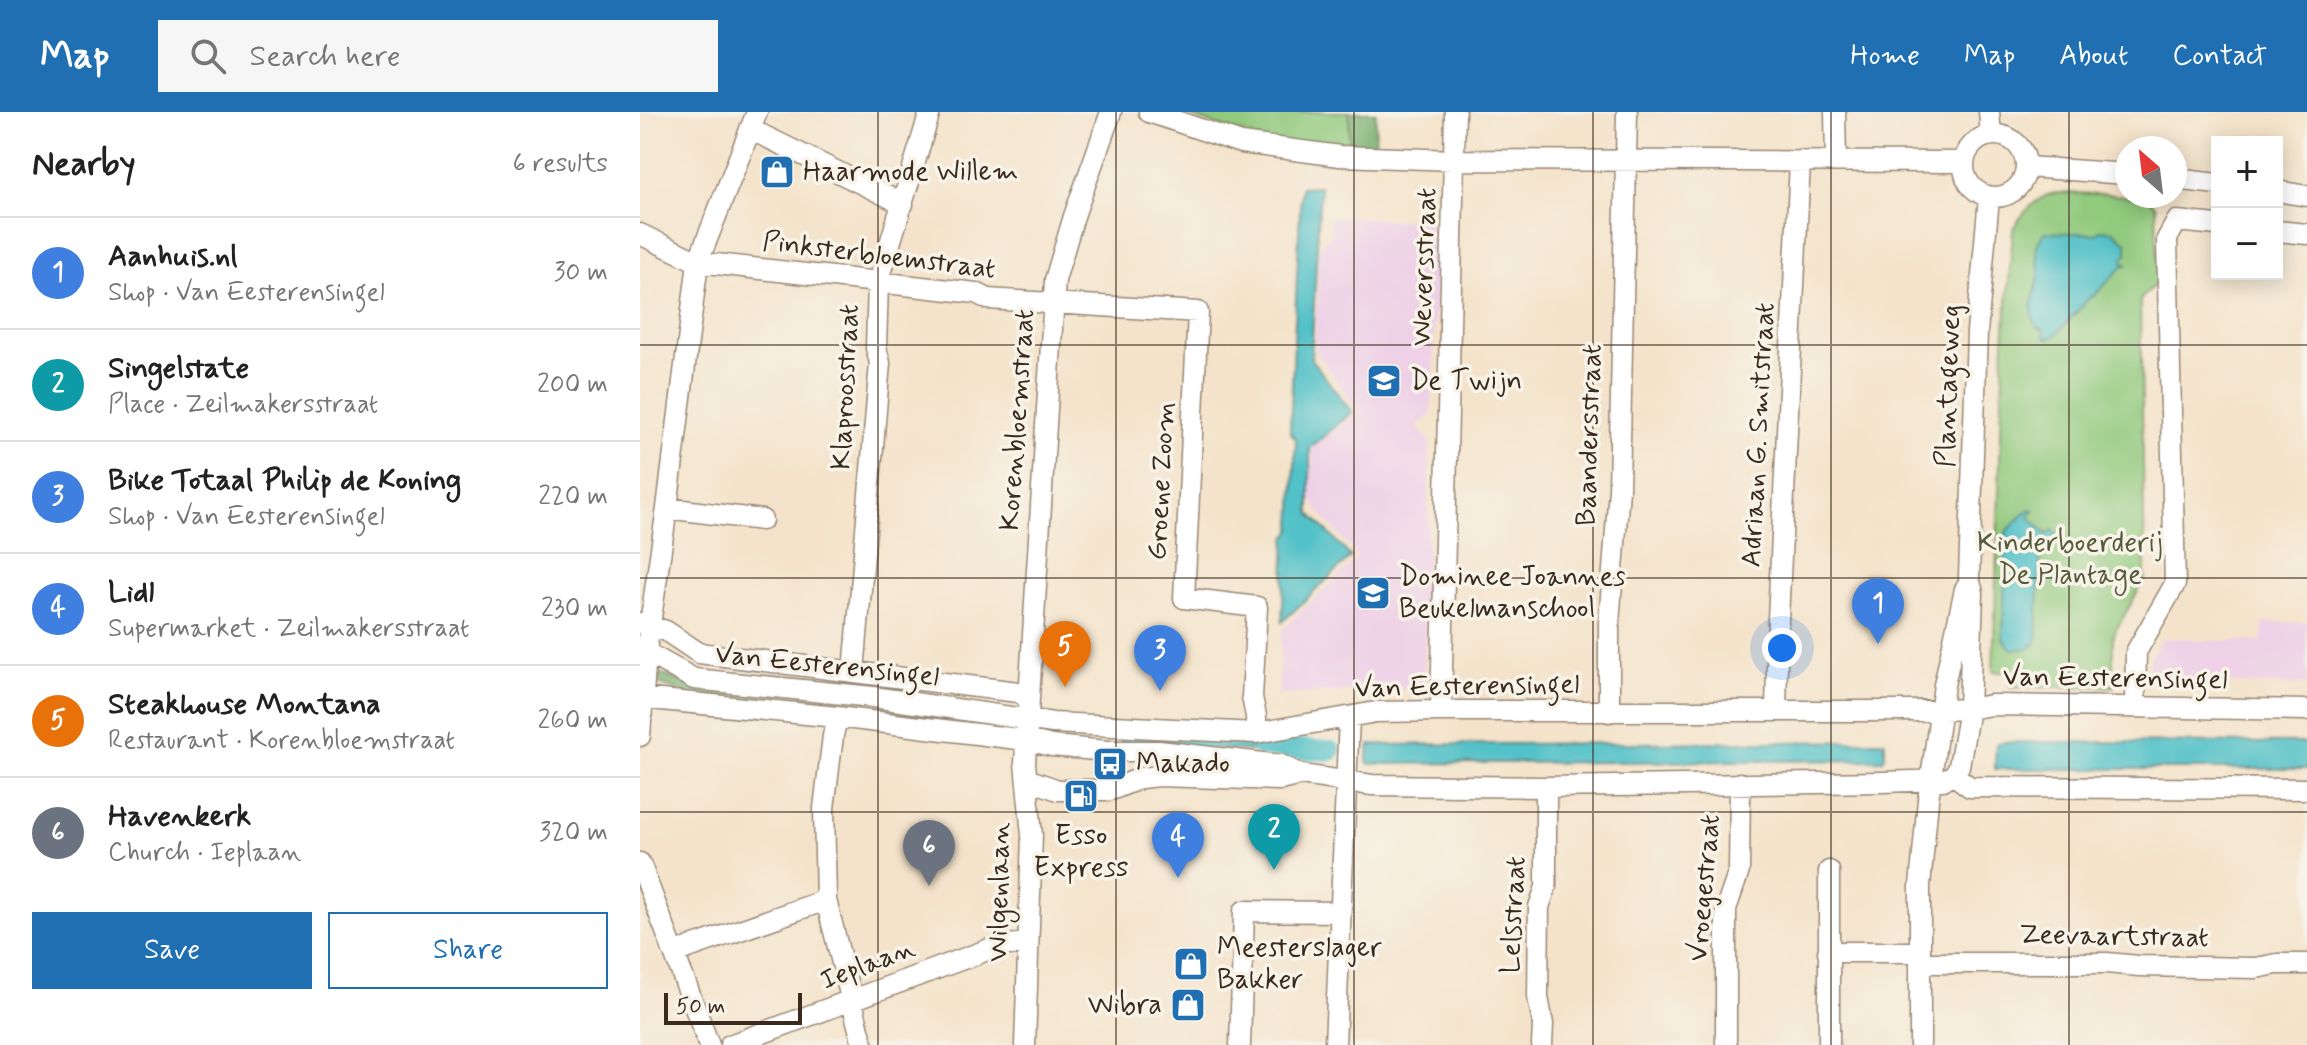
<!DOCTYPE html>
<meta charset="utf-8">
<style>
:root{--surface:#fff;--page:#f6f6f6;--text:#222;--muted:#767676;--line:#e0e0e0;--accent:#1f6fb2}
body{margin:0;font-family:Mynerve,sans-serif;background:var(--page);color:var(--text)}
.controls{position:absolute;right:24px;top:24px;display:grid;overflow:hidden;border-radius:0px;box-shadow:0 4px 20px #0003}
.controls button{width:72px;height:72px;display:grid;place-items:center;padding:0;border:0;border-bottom:2px solid var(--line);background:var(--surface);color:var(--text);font:40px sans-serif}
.compass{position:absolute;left:1475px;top:24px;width:72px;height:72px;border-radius:50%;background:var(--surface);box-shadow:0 4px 20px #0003;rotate:332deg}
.scale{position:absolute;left:24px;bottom:20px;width:138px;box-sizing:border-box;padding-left:8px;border:4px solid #3b2a1e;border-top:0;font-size:22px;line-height:28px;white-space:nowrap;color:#3b2a1e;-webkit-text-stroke:6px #f7f3e8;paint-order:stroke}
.you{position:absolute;left:1142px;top:536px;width:28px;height:28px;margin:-20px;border:6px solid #fff;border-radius:50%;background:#1a73e8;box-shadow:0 0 0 12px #1a73e833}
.badge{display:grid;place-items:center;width:52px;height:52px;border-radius:50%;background:var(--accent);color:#fff;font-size:26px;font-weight:700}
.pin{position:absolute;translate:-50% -66px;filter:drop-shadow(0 2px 4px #0008)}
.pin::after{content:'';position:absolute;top:42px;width:28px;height:24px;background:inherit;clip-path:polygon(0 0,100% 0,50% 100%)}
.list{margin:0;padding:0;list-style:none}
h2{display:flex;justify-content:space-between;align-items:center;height:104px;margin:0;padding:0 32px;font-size:34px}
h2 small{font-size:26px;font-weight:400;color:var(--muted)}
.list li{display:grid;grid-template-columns:52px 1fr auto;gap:24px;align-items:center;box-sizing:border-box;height:112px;padding:0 32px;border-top:2px solid var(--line)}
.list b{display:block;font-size:30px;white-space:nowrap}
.list p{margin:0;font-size:26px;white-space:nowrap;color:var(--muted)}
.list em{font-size:26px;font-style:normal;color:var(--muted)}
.actions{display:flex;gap:16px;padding:24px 32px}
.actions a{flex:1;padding:18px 0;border:2px solid var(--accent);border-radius:0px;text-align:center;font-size:28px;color:var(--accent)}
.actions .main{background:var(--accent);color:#fff}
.icon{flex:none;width:44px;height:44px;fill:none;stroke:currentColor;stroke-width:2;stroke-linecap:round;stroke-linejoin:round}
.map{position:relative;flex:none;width:1667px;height:933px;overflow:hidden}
header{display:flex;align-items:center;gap:48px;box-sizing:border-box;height:112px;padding:0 40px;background:var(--accent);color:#fff}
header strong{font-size:38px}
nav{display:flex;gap:44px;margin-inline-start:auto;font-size:28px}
.search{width:560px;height:72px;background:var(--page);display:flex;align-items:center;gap:20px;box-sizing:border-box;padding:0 28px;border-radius:0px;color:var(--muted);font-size:30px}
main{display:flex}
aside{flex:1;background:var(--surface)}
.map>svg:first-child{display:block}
.built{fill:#eed0e7}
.green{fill:#91c97d;stroke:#667a4e;stroke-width:2}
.forest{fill:#74ad6c;stroke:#586c45;stroke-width:2}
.water{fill:#53c1c8;stroke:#477673;stroke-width:2}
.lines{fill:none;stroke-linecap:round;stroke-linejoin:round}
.canal{stroke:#53c1c8;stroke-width:20}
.minor-casing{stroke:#988674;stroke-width:23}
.minor{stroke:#fff;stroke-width:20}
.grid{fill:none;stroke:#3b2a1e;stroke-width:2;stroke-opacity:0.55}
.labels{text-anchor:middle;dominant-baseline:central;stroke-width:7;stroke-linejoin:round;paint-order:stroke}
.poi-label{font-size:28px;fill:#3b2a1e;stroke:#f7f3e8;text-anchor:start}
.street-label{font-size:28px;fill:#3b2a1e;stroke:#f7f3e8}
.park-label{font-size:28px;fill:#555a3a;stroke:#f7f3e8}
</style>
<header>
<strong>Map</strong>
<div class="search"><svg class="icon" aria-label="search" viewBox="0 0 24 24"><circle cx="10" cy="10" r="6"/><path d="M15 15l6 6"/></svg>Search here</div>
<nav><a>Home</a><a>Map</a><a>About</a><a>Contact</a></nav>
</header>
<main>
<aside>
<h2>Nearby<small>6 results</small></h2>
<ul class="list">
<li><span class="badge" style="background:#3f7fe0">1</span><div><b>Aanhuis.nl</b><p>Shop · Van Eesterensingel</p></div><em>30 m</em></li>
<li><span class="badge" style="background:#0f9aa8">2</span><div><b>Singelstate</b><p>Place · Zeilmakersstraat</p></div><em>200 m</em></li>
<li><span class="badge" style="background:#3f7fe0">3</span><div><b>Bike Totaal Philip de Koning</b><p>Shop · Van Eesterensingel</p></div><em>220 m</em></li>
<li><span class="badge" style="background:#3f7fe0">4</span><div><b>Lidl</b><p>Supermarket · Zeilmakersstraat</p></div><em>230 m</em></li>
<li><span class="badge" style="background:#e8710a">5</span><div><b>Steakhouse Montana</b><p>Restaurant · Korenbloemstraat</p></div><em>260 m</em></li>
<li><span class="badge" style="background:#6b7280">6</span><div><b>Havenkerk</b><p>Church · Ieplaan</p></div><em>320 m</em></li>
</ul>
<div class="actions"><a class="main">Save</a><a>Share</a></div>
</aside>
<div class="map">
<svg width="1667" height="933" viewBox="0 0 1667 933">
<rect width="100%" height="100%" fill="#f7f3e8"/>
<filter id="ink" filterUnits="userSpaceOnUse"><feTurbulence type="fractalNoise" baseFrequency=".0125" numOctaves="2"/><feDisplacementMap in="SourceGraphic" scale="16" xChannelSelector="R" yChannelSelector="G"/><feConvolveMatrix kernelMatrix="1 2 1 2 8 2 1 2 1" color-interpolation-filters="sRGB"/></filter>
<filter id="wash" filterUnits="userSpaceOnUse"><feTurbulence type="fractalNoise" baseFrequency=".006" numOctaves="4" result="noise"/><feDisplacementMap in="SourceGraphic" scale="32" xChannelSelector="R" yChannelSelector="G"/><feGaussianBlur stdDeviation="1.8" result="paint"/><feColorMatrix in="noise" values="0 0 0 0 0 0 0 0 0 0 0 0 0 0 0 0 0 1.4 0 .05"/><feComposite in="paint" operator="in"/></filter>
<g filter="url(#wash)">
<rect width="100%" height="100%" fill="#f4e3ca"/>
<path class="built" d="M 690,104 L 789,110 L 798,121 L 791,302 L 777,315 L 790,329 L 784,576 L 638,583 L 642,518 L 718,445 L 680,401 L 670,386 L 673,336 L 718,299 L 675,238 L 680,132 L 691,125 Z
M 1667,510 L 1667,573 L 1512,571 L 1509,568 L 1509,549 L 1521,527 L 1553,526 L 1554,529 L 1622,529 L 1623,511 Z"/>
<path class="green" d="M 537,0 L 709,0 L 709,37 L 634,32 Z
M 1415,81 L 1467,82 L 1509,87 L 1516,95 L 1518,169 L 1500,188 L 1505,461 L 1505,467 L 1473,523 L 1473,575 L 1370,575 L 1369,561 L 1353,559 L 1364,229 L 1373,119 C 1379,103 1398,84 1415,81 Z"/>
<path class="forest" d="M 709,0 L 736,0 L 735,37 L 709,37 Z
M 19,561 L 52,573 L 351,605 L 349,615 L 50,583 L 18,572 Z"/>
<path class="water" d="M 680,74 L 671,247 L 712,300 L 670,336 L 670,401 L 711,445 L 642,510 L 646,426 L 652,418 L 656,327 L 650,320 L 661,75 Z
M 1459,118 L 1473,119 L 1487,131 L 1487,143 L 1483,145 L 1483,148 L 1487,153 L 1484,153 L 1453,185 L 1451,184 L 1416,223 L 1408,227 L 1404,225 L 1404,218 L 1397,215 C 1384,193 1401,176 1399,157 C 1398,139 1391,139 1405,120 L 1457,122 Z
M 1389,397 L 1394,398 L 1389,404 L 1407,423 L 1413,418 L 1417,423 L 1400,448 L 1397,530 L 1387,537 L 1372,537 L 1363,527 L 1366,420 Z
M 538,626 L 647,632 L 646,641 L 537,634 Z
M 1245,629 L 1245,644 L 1242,648 L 729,652 L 727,648 L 730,633 Z
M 1361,630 L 1667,631 L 1667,657 L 1355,657 L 1356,632 Z"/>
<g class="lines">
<path class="canal" d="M 490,627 L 562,632
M 622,635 L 691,639"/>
</g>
</g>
<g filter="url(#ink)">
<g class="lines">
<g class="minor-casing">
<path id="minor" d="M 509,0 L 601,31 L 700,44 L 816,48 L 1324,50
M 1195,0 L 1196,49
M 1349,0 L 1351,23
M 110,17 L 263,92
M1324 54a31 31 0 1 1 62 0a31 31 0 1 1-62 0Z
M 1387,55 L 1487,62
M 1535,67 L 1577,72
M 1637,79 L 1667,84
M 1637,119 L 1667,122
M 0,122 L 58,150 L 336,181 L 348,187 L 558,200 L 544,486 L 617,495 L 612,585 L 616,604 L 616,621
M 27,396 L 122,408
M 0,511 L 26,519 L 59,541 L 378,580 L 388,586
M 0,537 L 54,567 L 233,585 L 413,611 L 616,621 L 736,600 L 801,599 L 1272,599 L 1329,597 L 1351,593 L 1667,598
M 214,560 L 240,251 L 236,236 L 238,171 L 290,0
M 0,586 L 197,605 L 386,628 L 412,634 L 467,639 L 519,639 L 641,653 L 661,663 L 732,673 L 906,675 L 1242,670 L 1303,668 L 1314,663
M 1495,595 L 1496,540 L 1535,472 L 1527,127 L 1537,109 L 1577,113
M 801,599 L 815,0
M 1136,599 L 1138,507 L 1160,49
M 969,600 L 969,512 L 979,377 L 987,0
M 197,605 L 193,624 L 184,696 L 186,788 L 223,933
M 0,624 L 6,540 L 27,396 L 58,150 L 117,0
M 1314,663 L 1319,654 L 1329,597 L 1333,481 L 1329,466 L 1337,220 L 1349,85
M 1314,663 L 1330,675 L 1667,677
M 387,667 L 418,678 L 471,678 L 501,666 L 518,664 L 640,668 L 661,663
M 0,751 L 69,933
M 1189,759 L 1189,933
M 1188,840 L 1280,840
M 34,841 L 186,788
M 1280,851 L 1467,851 L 1499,854 L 1616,856 L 1637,852 L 1667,852
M 90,933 L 358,834 L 388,831
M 385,933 L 392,723 L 385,651 L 415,168 L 434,104 L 471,0
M 600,933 L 604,799 L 700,800
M 695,933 L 709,605
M 902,933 L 903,912 L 898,885 L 899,795 L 906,775 L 906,675
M 1086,933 L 1086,797 L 1099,759 L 1100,671
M 1280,933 L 1280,774 L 1288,688 L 1304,573 L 1325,477"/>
</g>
<use href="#minor" class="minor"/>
</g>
</g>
<path class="grid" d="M 238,0 L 238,933M 476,0 L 476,933M 714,0 L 714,933M 953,0 L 953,933M 1191,0 L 1191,933M 1429,0 L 1429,933M 0,233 L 1667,233M 0,466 L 1667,466M 0,700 L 1667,700"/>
<defs>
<g id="shop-square" transform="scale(1.8)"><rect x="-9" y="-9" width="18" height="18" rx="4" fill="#1f6fb2" stroke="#f7f3e8"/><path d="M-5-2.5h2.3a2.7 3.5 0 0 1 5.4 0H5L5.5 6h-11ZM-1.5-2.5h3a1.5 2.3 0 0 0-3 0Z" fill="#fff"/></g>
<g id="school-square" transform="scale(1.8)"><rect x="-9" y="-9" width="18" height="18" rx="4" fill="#1f6fb2" stroke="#f7f3e8"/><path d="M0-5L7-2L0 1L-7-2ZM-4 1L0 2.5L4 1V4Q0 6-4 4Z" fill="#fff"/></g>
<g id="bus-square" transform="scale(1.8)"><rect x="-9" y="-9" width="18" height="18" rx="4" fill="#1f6fb2" stroke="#f7f3e8"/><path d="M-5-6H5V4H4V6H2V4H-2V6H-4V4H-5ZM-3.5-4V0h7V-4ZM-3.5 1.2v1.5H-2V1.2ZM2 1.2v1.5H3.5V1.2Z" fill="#fff"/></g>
<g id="fuel-square" transform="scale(1.8)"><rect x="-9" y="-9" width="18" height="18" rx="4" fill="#1f6fb2" stroke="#f7f3e8"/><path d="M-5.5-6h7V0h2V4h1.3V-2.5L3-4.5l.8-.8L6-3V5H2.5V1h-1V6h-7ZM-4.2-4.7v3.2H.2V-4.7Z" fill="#fff"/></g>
</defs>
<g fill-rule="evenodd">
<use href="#shop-square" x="137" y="60"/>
<use href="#school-square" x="744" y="269"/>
<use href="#school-square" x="733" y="481"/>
<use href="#bus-square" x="470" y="652"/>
<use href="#fuel-square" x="441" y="684"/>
<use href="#shop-square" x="551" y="852"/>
<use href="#shop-square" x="548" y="893"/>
</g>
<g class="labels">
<g class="poi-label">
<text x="163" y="60">Haarmode Willem</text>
<text x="770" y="269">De Twijn</text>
<text x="759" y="465">Dominee Joannes<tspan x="759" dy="32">Beukelmanschool</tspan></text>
<text x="496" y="652">Makado</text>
<text x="441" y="724" text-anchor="middle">Esso<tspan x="441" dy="32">Express</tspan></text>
<text x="577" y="836">Meesterslager<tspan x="577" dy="32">Bakker</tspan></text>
<text x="522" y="893" text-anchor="end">Wibra</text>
</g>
<g class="street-label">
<text transform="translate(239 144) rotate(7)">Pinksterbloemstraat</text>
<text transform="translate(785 155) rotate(-88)">Weversstraat</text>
<text transform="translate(1309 274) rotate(-88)">Plantageweg</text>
<text transform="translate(206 275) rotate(-87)">Klaproosstraat</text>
<text transform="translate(378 308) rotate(-86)">Korenbloemstraat</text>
<text transform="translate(950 323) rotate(-88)">Baandersstraat</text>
<text transform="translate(1119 323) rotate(-87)">Adriaan G. Smitstraat</text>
<text transform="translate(522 369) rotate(-87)">Groene Zoom</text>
<text transform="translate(187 554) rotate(6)">Van Eesterensingel</text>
<text transform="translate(1475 567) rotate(1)">Van Eesterensingel</text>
<text transform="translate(827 575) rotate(-1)">Van Eesterensingel</text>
<text transform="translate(1065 776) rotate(-85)">Vroegestraat</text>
<text transform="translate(360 780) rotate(-89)">Wilgenlaan</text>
<text transform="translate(874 803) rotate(-87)">Lelsstraat</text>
<text transform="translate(1474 825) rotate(1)">Zeevaartstraat</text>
<text transform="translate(228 853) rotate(-21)">Ieplaan</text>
</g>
<g class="park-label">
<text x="1430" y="431">Kinderboerderij<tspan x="1430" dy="32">De Plantage</tspan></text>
</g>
</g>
</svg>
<div class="controls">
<button>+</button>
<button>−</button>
</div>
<svg class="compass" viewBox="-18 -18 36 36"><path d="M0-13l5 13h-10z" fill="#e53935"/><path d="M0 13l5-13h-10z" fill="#767676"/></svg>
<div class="scale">50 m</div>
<div class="you"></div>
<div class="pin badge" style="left:1238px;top:532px;background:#3f7fe0">1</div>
<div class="pin badge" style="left:634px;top:758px;background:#0f9aa8">2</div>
<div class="pin badge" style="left:520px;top:579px;background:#3f7fe0">3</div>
<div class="pin badge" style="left:538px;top:766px;background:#3f7fe0">4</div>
<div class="pin badge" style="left:425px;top:575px;background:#e8710a">5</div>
<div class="pin badge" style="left:289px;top:774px;background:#6b7280">6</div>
</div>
</main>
